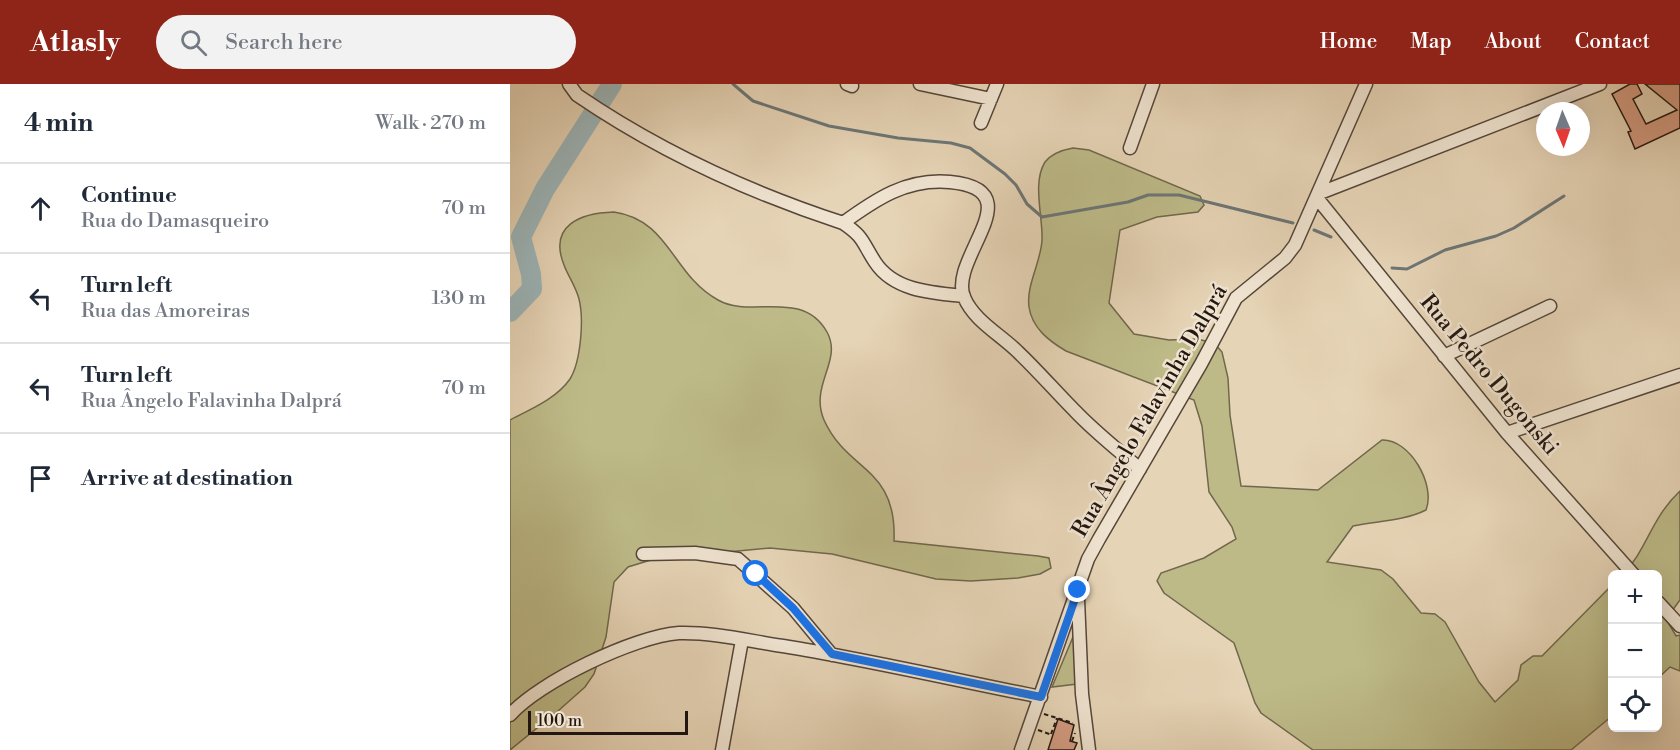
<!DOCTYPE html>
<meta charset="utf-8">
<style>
:root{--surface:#fff;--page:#f2f2f3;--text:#1f2937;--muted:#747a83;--line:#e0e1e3;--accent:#8f2418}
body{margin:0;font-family:"Libre Bodoni",serif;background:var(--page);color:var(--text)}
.controls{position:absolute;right:18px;bottom:18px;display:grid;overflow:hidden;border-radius:9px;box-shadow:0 6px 24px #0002}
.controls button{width:54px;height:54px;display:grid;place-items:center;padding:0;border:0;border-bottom:2px solid var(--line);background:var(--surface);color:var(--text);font:30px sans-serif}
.compass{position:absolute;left:1026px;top:18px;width:54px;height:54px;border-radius:50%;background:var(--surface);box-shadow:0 6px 24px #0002;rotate:178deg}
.scale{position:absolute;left:18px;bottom:15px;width:160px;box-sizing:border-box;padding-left:6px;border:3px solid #231711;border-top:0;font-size:16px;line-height:21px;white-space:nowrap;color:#231711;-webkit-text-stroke:4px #efe3d0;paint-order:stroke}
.stop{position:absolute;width:18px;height:18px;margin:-14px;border:4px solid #1a73e8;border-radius:50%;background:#fff}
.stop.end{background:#1a73e8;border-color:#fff;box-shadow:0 2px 6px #0008}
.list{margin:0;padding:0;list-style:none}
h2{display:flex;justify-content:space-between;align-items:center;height:78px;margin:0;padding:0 24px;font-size:26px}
h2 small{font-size:20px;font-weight:400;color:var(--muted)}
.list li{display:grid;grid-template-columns:39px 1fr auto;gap:18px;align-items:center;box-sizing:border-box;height:90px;padding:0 24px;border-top:2px solid var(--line)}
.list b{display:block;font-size:22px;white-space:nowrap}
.list p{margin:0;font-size:20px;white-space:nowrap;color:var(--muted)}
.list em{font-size:20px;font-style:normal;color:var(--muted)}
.icon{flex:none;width:33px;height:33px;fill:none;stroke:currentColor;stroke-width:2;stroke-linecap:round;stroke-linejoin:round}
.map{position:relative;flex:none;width:1170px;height:666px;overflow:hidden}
header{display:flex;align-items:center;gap:36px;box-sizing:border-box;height:84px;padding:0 30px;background:var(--accent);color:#fff}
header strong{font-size:28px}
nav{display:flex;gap:33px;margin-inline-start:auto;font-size:21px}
.search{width:420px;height:54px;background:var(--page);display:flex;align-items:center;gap:15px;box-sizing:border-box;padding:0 21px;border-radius:33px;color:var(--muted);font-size:22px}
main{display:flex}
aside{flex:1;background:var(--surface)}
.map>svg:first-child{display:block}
.green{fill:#bdba88;stroke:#70684c;stroke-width:1.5}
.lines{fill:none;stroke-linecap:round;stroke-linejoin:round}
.stream{stroke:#6c7676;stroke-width:3}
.river{stroke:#9cb5b9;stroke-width:20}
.building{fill:#d59c83;stroke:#231711;stroke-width:1.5}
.minor-casing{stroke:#54463a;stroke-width:15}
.path{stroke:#231711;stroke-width:2;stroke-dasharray:4.5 3;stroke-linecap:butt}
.minor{stroke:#efe3d0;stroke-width:12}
.route{stroke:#1a73e8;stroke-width:8}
.labels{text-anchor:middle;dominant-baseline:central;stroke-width:5;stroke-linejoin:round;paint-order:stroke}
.street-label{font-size:22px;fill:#231711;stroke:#efe3d0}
</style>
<header>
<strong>Atlasly</strong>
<div class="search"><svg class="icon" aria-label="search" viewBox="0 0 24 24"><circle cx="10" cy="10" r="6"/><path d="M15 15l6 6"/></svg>Search here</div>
<nav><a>Home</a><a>Map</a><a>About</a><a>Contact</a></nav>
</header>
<main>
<aside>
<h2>4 min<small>Walk · 270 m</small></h2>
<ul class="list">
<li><svg class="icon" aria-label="ahead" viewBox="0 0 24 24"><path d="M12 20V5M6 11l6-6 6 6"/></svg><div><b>Continue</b><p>Rua do Damasqueiro</p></div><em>70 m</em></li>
<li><svg class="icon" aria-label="left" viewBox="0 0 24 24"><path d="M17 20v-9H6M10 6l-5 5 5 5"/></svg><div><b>Turn left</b><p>Rua das Amoreiras</p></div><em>130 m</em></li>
<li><svg class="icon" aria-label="left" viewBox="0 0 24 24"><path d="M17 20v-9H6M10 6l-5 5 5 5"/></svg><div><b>Turn left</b><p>Rua Ângelo Falavinha Dalprá</p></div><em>70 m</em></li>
<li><svg class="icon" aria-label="arrive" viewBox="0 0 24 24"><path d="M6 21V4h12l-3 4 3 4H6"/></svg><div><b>Arrive at destination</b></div></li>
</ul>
</aside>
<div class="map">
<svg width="1170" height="666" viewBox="0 0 1170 666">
<rect width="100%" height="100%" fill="#e6d4b6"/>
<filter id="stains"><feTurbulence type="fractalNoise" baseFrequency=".00333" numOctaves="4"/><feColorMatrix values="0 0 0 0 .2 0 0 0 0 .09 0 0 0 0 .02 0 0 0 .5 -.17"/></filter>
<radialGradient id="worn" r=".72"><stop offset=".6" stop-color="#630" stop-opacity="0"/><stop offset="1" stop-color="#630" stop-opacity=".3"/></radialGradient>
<path class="green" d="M 563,64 L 579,66 L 690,112 L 694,121 L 688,128 L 647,133 L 610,146 L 599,219 L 624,250 L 659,256 L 687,255 L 704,259 L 712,268 L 718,294 L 720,331 L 731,402 L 808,406 L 872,356 C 900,355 926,401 916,426 C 894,437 867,437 843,442 L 817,478 L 871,486 L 883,495 L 911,529 L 925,530 L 935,538 L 969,598 L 985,618 L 1008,596 L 1011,581 L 1023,572 L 1032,572 L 1102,501 L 1102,632 L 1061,666 L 803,666 L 751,629 L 745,619 L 724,559 L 654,509 L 647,497 L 651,489 L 694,474 L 726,455 L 722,443 L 699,408 L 692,342 L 684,316 L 556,267 C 539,257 522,244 519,223 C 516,201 531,178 532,156 C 533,132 522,99 535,78 C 542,69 552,66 563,64 Z
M 104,128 C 160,136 162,191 208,216 C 241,235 292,204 317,248 C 333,277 299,301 314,336 C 338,389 387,382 384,457 L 528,472 L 539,474 L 541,484 L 530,490 L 508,494 L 461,497 L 426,495 L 322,470 L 260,464 L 144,475 L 118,483 L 104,498 L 96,553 L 84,590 L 75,603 L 48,627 L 0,666 L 0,336 C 21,325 46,315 60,295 C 71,277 74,235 69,215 C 66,203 58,192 54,181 C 38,141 71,129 104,128 Z
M 1170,407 L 1170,516 L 1156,535 L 1166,552 L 1170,551 L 1170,587 L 1160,583 L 1148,594 L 1148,490 L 1113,490 C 1137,466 1141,434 1170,407 Z
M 563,553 L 566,554 L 567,600 L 542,603 Z"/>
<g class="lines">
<path class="stream" d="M 223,0 L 243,17 L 319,42 L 388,54 L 441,59 L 460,64 L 495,90 L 506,101 L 517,120 L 532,133 L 618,118 L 638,111 L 669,111 L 783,139
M 804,146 L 821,153
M 882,184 L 897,185 L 935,166 L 986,152 L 1004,144 L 1054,112"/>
<path class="river" d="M 0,228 L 22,205 L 21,190 L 11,153 L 35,105 L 102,0"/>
</g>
<path class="building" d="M 1120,0 L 1127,0 L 1132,10 L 1123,15 L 1136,40 L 1167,26 L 1135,0 L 1170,0 L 1170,44 L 1125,65 L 1118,48 L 1121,47 L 1102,10 Z
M 548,635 L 564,641 L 560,657 L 567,659 L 564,666 L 538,666 Z"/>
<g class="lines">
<g class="minor-casing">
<path id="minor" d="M 59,0 L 67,11 C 149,67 238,108 333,139 C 366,115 397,94 440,98 C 525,106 438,174 454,213 C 464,237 490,250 508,268 C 528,287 546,308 565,327 C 585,348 608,366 630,385
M 337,0 L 342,2
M 410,0 L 481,15
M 471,39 L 487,0
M 620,64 L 643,0
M 810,109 L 1090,0
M 807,114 L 997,349 L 1123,490
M 333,139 C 354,153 352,158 365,178 C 384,207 422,209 454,212
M 934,272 L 1040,222
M 997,349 L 1170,291
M 133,470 L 185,469 L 228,475 L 283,524 L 322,571
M 568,515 L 572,610 L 579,666
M 1148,518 L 1170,542
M 0,631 C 29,598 125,552 169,549 C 203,548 239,557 273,562 C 359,576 445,596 531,613
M 212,666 L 232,556
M 511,666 L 578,475 L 589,455 L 691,280 L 726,214 L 775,174 L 785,161 L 856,0"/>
</g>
<path class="path" d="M 534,630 L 563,639
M 528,646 L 542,651
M 541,650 L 547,634
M 562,657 L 565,649"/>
<use href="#minor" class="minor"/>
</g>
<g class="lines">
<path class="route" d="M 246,490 L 283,524 L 322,570 L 531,613 L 568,506"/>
</g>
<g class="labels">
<g class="street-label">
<text transform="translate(979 291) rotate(50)">Rua Pedro Dugonski</text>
<text transform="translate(640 327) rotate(-60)">Rua Ângelo Falavinha Dalprá</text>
</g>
</g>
<rect width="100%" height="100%" filter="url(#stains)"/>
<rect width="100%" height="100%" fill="url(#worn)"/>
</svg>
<div class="controls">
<button>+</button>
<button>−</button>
<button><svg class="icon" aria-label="locate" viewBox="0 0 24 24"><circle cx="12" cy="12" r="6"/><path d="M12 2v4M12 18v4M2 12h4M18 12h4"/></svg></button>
</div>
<svg class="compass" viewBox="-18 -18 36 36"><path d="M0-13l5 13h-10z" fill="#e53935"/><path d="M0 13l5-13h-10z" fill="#747a83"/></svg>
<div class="scale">100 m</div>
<div class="stop" style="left:246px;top:490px"></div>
<div class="stop end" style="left:568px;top:506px"></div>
</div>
</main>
